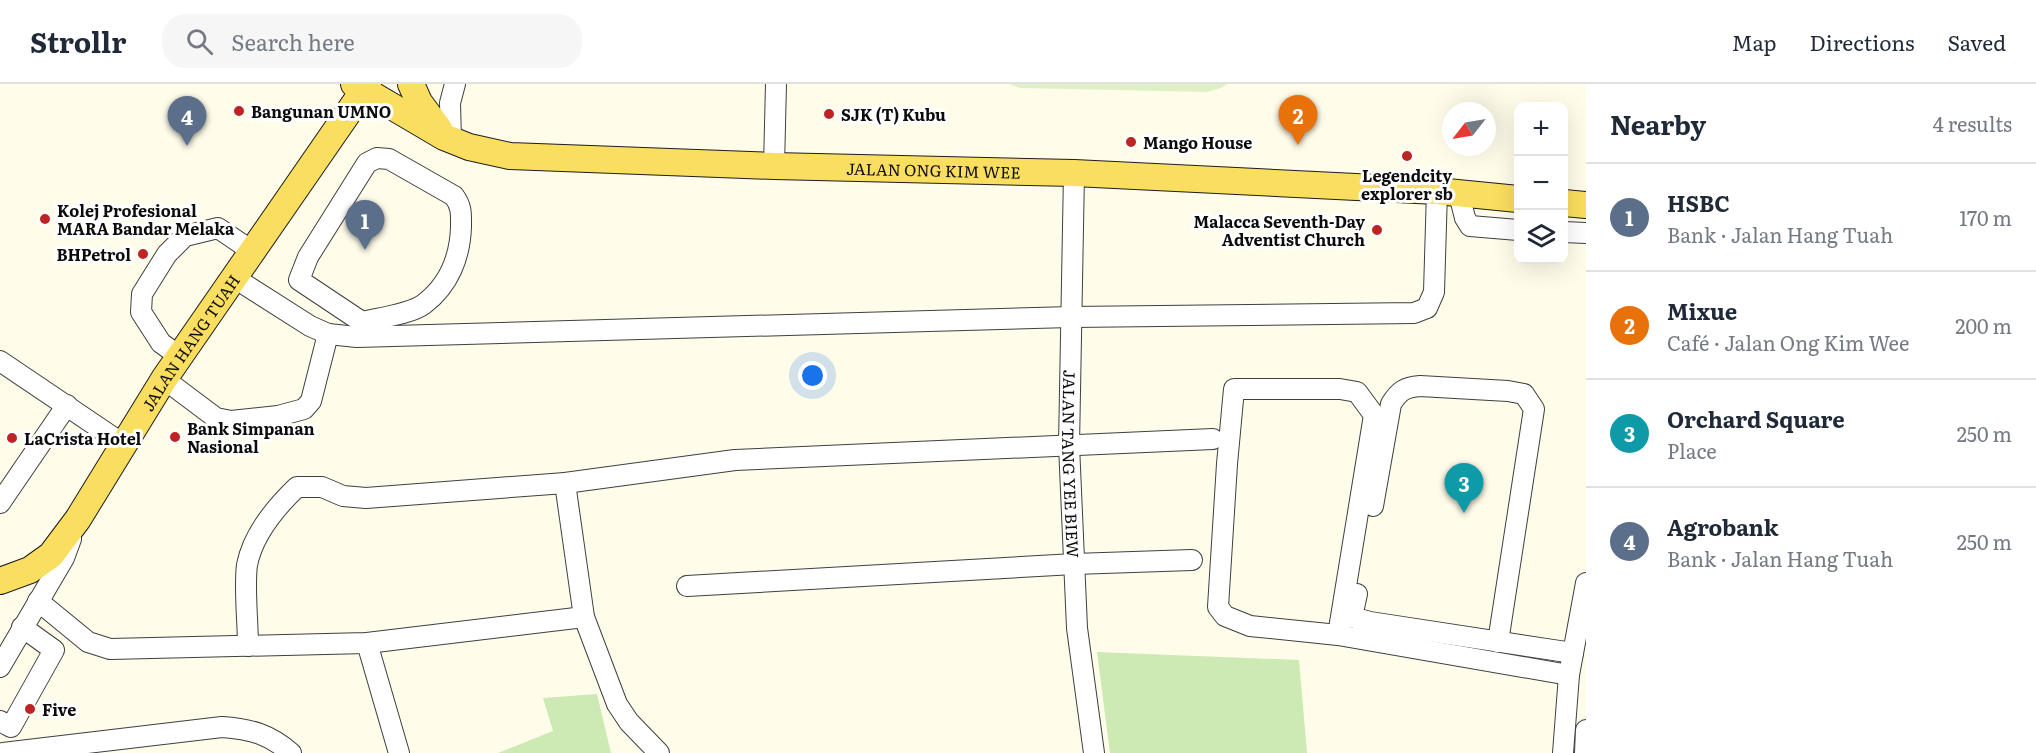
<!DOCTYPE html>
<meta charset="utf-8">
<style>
:root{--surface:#fff;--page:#f6f6f7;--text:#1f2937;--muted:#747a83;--line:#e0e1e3;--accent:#d93025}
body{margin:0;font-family:Literata,serif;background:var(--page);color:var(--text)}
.controls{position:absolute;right:18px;top:18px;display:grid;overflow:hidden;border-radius:12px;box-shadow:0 6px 24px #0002}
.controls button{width:54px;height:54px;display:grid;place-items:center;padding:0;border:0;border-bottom:2px solid var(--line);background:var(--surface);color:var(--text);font:30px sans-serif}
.compass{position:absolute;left:1442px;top:18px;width:54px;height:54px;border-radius:50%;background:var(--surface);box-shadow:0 6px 24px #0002;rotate:239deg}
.you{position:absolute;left:813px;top:292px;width:21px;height:21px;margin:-15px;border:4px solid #fff;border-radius:50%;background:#1a73e8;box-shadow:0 0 0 9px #1a73e833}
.badge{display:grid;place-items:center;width:39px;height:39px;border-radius:50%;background:var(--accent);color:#fff;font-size:20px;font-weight:700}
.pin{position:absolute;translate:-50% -50px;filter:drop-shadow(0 2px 3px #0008)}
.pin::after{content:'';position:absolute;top:32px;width:21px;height:18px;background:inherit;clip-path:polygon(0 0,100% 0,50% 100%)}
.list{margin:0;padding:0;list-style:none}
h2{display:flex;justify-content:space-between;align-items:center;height:78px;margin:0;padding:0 24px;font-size:26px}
h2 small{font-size:20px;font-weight:400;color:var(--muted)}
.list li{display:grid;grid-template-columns:39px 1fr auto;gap:18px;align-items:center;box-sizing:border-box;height:108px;padding:0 24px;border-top:2px solid var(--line)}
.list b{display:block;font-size:22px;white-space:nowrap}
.list p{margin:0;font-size:20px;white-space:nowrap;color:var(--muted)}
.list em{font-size:20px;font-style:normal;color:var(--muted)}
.icon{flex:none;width:33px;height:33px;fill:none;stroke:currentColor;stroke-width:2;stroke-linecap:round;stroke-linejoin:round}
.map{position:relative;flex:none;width:1586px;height:669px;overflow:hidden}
header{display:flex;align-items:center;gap:36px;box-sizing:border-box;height:84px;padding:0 30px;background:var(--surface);border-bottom:2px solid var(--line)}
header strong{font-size:28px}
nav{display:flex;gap:33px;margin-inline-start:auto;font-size:21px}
.search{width:420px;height:54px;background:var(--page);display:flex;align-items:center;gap:15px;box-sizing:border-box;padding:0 21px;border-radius:24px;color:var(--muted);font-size:22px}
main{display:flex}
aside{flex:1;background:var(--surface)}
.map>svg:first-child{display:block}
.green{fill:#cde9b4}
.pitch{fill:#dff0c6}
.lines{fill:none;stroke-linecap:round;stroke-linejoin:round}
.minor-casing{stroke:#3f3f3f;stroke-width:22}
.major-casing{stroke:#1d1d1d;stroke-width:28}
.minor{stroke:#fff;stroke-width:20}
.major{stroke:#fade5f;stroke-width:26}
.poi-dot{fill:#bd2423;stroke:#fff;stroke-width:2}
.labels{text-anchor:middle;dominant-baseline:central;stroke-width:6;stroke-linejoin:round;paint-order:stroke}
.poi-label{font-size:16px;font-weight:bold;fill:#0c0c0c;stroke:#fff;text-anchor:start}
.street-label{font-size:16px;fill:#0c0c0c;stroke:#fff}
</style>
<header>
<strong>Strollr</strong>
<div class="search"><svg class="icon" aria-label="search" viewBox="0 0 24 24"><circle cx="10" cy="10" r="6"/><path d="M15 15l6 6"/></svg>Search here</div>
<nav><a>Map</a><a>Directions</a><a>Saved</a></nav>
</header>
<main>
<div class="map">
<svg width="1586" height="669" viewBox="0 0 1586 669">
<rect width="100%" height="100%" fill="#fffcea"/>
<path class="green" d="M 1097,568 L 1299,576 L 1307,669 L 1110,669 Z
M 597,610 L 611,669 L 498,669 L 553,647 L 543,614 Z"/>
<path class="pitch" d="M 1009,0 L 1227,0 L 1221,4 L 1207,8 L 1020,4 Z"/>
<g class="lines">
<g class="minor-casing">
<g id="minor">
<path d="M 451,56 L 450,19 L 455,0"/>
<path d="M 377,74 L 389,75 L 454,112 C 462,123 461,130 461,143 C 460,173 449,201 424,220 C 411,230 379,234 362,238 L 299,196 L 308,173 L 367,79 Z"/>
<path d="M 774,82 L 776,0"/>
<path id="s1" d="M 1074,89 L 1069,361 L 1077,544 L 1094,669"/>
<path d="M 1459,110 L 1465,134 L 1470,142 L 1518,146"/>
<path d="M 1564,148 L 1586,149"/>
<path d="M 233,193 L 310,242 L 328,250 L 357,253 L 1071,233 L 1414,229 L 1427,224 L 1434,208 L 1437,107"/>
<path d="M 179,272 L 161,259 L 141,228 L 142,210 L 167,170 L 185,152 L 218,144 L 252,167"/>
<path d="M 0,277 L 123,360"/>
<path d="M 164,295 L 216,334 L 231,337 L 278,332 L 304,325 L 311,317 L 328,250"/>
<path d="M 565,399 L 584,533 L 617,620 L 629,638 L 659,669"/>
<path d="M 0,419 L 67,321"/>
<path d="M 1373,422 L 1391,320 C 1399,307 1405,303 1420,302 L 1508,307 L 1524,310 L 1534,325 L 1498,558"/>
<path d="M 687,502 L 1074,480 L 1192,476"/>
<path d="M 1357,510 L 1352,533 L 1370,538 L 1573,569"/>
<path d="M 38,517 L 88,558 L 110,565 L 367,559 L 584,533"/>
<path d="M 1338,551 L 1374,331 L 1357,308 L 1340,305 L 1234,305 L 1227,380 L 1218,523 L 1225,532 L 1250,542 L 1338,551 L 1569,591"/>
<path d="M 367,559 L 399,669"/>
<path d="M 248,562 C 248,539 244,503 247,481 C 253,450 275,424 297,403 L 322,403 L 343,412 L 366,414 L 565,399 L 735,376 L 1213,355"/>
<path d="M 0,583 L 64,474 L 71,455"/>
<path d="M 0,637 L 11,643 L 54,566 L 22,543"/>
<path d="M 3,669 L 222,643 C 251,645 269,650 291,669"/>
<path d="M 1563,669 L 1569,591 L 1586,499"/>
<path d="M 1585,669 L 1586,646"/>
</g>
</g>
<g class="major-casing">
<g id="major">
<path id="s2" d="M 354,0 L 444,53 L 469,63 L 510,72 L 774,82 L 1074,89 L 1437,107 L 1518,115"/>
<path d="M 411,0 L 419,18 L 439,45"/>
<path d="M 1564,119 L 1586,121"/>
<path id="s3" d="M 0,497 L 30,486 L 51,471 L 78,435 L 164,295 L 368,0"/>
</g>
</g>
<use href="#minor" class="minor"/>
<use href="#major" class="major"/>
</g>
<g class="poi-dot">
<circle cx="239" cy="27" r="6"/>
<circle cx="829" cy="30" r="6"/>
<circle cx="1131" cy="58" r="6"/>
<circle cx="1407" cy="72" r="6"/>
<circle cx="45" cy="135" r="6"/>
<circle cx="1377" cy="146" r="6"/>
<circle cx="143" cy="170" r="6"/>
<circle cx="175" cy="353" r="6"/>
<circle cx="12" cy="354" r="6"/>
<circle cx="30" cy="625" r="6"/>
</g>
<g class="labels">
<g class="poi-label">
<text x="251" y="27">Bangunan UMNO</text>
<text x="841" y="30">SJK (T) Kubu</text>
<text x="1143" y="58">Mango House</text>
<text x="1407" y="91" text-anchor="middle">Legendcity<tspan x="1407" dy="18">explorer sb</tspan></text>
<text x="57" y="126">Kolej Profesional<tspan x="57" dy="18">MARA Bandar Melaka</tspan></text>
<text x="1365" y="137" text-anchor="end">Malacca Seventh-Day<tspan x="1365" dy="18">Adventist Church</tspan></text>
<text x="131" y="170" text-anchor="end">BHPetrol</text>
<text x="187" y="344">Bank Simpanan<tspan x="187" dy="18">Nasional</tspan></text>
<text x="24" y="354">LaCrista Hotel</text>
<text x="42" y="625">Five</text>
</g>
<g class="street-label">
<text stroke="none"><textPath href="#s2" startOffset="597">JALAN ONG KIM WEE</textPath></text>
<text stroke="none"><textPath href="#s3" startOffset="312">JALAN HANG TUAH</textPath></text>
<text stroke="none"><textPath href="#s1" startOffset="291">JALAN TANG YEE BIEW</textPath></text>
</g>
</g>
</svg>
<div class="controls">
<button>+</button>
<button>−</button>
<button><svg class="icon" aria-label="layers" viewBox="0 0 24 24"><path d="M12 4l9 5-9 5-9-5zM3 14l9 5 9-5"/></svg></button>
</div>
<svg class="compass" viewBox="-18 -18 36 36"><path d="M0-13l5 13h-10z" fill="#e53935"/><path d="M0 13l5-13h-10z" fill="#747a83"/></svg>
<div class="you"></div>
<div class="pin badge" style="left:365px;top:166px;background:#5c6f8a">1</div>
<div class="pin badge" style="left:1298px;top:61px;background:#e8710a">2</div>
<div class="pin badge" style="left:1464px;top:429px;background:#0f9aa8">3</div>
<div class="pin badge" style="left:187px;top:62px;background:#5c6f8a">4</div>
</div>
<aside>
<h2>Nearby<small>4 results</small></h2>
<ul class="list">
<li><span class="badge" style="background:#5c6f8a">1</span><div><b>HSBC</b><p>Bank · Jalan Hang Tuah</p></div><em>170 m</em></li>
<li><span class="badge" style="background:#e8710a">2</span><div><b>Mixue</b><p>Café · Jalan Ong Kim Wee</p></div><em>200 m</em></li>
<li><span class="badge" style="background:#0f9aa8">3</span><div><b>Orchard Square</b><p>Place</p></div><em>250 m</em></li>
<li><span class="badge" style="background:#5c6f8a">4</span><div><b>Agrobank</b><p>Bank · Jalan Hang Tuah</p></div><em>250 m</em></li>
</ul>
</aside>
</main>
